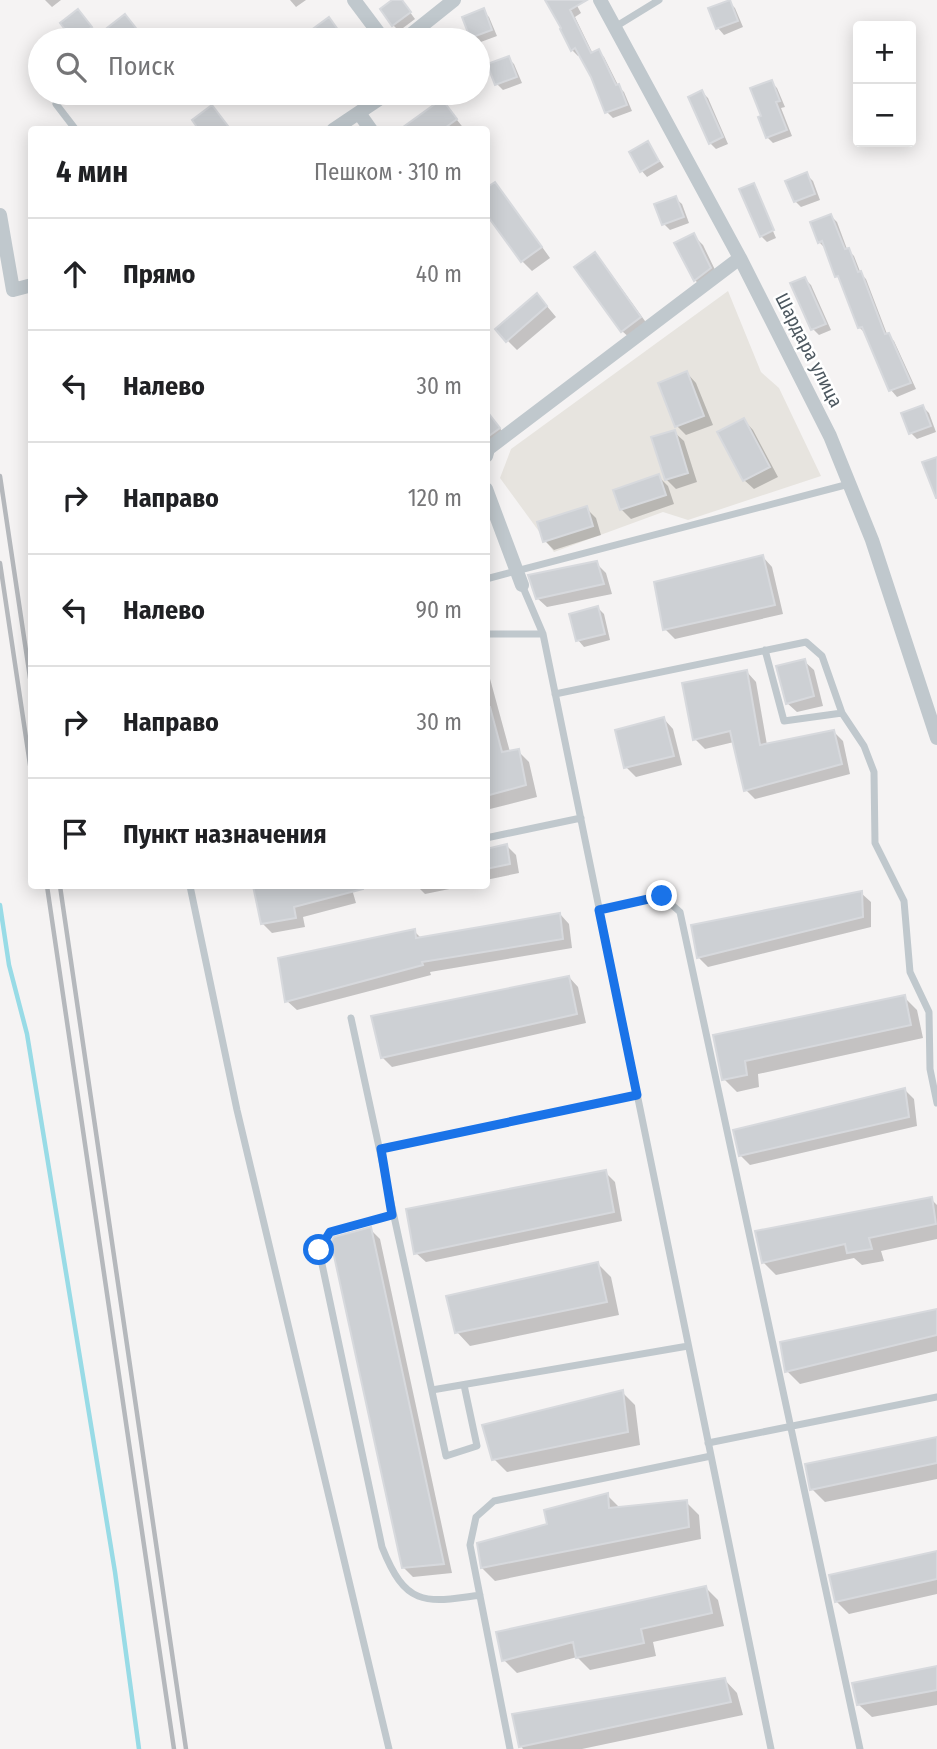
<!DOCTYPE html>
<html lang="ru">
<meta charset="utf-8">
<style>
:root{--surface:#fff;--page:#f2f2f2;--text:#202124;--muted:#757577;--line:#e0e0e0}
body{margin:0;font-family:"Fira Sans Condensed",sans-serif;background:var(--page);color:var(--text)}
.controls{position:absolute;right:21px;top:21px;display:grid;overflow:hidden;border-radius:7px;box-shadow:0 4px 18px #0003}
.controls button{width:63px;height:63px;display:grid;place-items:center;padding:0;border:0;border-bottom:2px solid var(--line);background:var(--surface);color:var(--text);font:35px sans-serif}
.stop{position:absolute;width:21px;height:21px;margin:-16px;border:5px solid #1a73e8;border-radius:50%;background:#fff}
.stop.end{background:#1a73e8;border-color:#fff;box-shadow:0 2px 7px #0008}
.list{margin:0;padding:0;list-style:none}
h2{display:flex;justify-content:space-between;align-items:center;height:91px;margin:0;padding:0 28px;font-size:30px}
h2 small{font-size:23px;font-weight:400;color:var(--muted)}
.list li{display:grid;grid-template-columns:46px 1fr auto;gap:21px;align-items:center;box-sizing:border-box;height:112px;padding:0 28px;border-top:2px solid var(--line)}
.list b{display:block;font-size:26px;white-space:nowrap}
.list em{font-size:23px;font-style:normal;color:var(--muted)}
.icon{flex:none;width:38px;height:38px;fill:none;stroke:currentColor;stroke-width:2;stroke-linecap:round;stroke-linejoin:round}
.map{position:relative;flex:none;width:937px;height:1749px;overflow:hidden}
.search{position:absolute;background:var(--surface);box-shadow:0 4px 18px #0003;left:28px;top:28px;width:462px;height:77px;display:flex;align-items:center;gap:18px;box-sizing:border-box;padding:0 24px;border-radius:38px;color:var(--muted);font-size:26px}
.panel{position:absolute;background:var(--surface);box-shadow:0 4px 18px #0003;left:28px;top:126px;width:462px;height:763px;border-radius:7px}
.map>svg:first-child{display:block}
.commercial{fill:#e7e4df}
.shadow{fill:#0003}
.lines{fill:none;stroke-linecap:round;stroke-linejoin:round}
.stream{stroke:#98dbe6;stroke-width:4.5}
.building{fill:#cdd0d4;stroke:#d7d9dd;stroke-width:2}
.service{stroke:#c0c8cd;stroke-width:7}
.minor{stroke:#c0c8cd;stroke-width:14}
.rail{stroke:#b5b8bc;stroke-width:4.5}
.route{stroke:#1a73e8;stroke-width:9}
.labels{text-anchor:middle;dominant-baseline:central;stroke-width:5;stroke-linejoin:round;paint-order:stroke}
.street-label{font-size:19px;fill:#4c575f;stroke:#fff}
</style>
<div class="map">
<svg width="937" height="1749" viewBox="0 0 937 1749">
<rect width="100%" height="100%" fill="#f5f3f3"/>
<path class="commercial" d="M 728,291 L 761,372 L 779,388 L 821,476 L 688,520 L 663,512 L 554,552 L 500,478 L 511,449 Z"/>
<path class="shadow" d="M 45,0 L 61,0 L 52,7 Z
M 290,0 L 306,0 L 296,7 Z
M 395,0 L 401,0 L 415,19 L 399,31 L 393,25 Z
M 553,0 L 574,0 L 581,13 L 575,17 L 593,54 L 598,51 L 604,57 L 619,87 L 624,92 L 632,111 L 613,118 L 607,112 L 593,76 L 581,54 L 578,56 L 572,50 Z
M 729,2 L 735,8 L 743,27 L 724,35 L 718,28 L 710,9 Z
M 483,11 L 489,17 L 497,36 L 478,43 L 472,37 Z
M 84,18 L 96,34 L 88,40 L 75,40 L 62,24 Z
M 329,19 L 335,25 L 346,40 L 319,40 L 313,31 Z
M 131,23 L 144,39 L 142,40 L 118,40 L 109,28 Z
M 508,58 L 514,64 L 522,83 L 503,90 L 497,84 Z
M 771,82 L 777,88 L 785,107 L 781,108 L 792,136 L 773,143 L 767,137 L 763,117 Z
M 702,92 L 708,98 L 728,144 L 716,149 L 710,143 Z
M 116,93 L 132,93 L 123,100 Z
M 442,101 L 465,130 L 402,130 Z
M 648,144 L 664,167 L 647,177 L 641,170 Z
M 806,174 L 813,181 L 820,200 L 801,207 L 795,201 Z
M 495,184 L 504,194 L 550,258 L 532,271 L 522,261 L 486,211 Z
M 753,185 L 758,190 L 755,190 L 776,238 L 767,242 L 761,236 Z
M 675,198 L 682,204 L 689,223 L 670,230 L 664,224 Z
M 831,216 L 837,222 L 847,249 L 854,256 L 861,274 L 866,279 L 887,334 L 894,341 L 916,389 L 897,397 L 891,390 L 866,334 L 859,327 L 842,281 L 837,276 L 826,249 L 819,242 Z
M 693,235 L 703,245 L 719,278 L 704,290 L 695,280 Z
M 594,254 L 604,264 L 650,328 L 632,340 L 622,331 Z
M 805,279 L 811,285 L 831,330 L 819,335 L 813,329 L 793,284 Z
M 546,305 L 556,317 L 517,350 L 508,341 Z
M 687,373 L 696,383 L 713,425 L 686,435 L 677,426 Z
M 923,407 L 929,413 L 936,432 L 917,439 L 911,433 Z
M 486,409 L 507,438 L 486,448 Z
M 744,420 L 753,430 L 778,477 L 754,489 L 744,480 Z
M 674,432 L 684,441 L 697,482 L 676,489 L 666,479 Z
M 658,476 L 668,486 L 674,504 L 631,519 L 621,509 Z
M 586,508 L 596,518 L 601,535 L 554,550 L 545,541 Z
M 763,557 L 772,567 L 783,614 L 675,639 L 665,629 Z
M 596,563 L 606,573 L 612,594 L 547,607 L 537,598 Z
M 598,608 L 604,614 L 610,640 L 584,647 L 578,640 Z
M 804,661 L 814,670 L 823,706 L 797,712 L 787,703 Z
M 486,664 L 510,752 L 518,751 L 529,762 L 537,797 L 486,810 Z
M 747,672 L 756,682 L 767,745 L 833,731 L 843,741 L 850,774 L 755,799 L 746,790 L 734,742 L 705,749 L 695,739 Z
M 664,719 L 673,729 L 682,765 L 636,777 L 626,767 Z
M 507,846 L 516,855 L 519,873 L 486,880 L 486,850 Z
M 254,886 L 351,886 L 356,903 L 303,917 L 305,927 L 272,933 L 262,923 Z
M 417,886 L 464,886 L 425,894 Z
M 861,893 L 871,902 L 871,927 L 708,967 L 698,957 Z
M 560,914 L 569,924 L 572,948 L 430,972 L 431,975 L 297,1010 L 287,1001 L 414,931 L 422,939 Z
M 569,977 L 578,987 L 586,1023 L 392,1067 L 382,1057 Z
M 904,997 L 917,1010 L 923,1038 L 758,1074 L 759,1087 L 737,1092 L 724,1079 L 715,1037 Z
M 905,1090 L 914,1099 L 917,1126 L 750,1165 L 740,1155 Z
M 605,1172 L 615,1182 L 622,1221 L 426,1262 L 416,1253 Z
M 931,1199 L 937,1205 L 937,1239 L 881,1251 L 884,1261 L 862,1265 L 854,1258 L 776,1275 L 763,1262 Z
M 370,1229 L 380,1239 L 452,1573 L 413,1577 L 403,1567 Z
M 598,1264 L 611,1277 L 619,1315 L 470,1346 L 457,1332 Z
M 937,1311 L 937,1351 L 800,1384 L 787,1371 Z
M 622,1392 L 635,1405 L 640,1445 L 507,1472 L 494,1459 Z
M 937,1439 L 937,1479 L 825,1502 L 812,1489 Z
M 607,1495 L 621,1509 L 686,1502 L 699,1515 L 701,1539 L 495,1581 L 482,1568 L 549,1525 Z
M 937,1553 L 937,1594 L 849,1614 L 836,1601 Z
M 705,1587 L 718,1600 L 724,1626 L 653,1642 L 656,1656 L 590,1670 L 577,1657 L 517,1673 L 504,1660 Z
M 937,1667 L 937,1705 L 872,1717 L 858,1704 Z
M 724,1679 L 737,1693 L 743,1715 L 582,1749 L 523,1749 L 521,1746 Z"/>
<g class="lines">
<path class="stream" d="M 0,905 L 9,965 L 27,1034 L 115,1572 L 139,1749"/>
</g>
<path class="building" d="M 392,0 L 402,0 L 411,12 L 392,26 L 380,9 Z
M 545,0 L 587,0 L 570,10 L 591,53 L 599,49 L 616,85 L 619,84 L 627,105 L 605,113 L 591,77 L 575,48 L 571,51 L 560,29 L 561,28 Z
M 730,0 L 738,21 L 716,29 L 708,8 Z
M 484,8 L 492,30 L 470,38 L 462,17 Z
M 78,9 L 92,27 L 73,40 L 60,23 Z
M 125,14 L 139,32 L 128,40 L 116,40 L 107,28 Z
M 329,17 L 341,34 L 332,40 L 317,40 L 310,31 Z
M 509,56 L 517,77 L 495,85 L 487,64 Z
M 772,80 L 780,101 L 776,102 L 787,130 L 766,138 L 758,117 L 761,116 L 750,88 Z
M 702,90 L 723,137 L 709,144 L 688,97 Z
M 442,99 L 457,119 L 442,130 L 399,130 Z
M 212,105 L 231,130 L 199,130 L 192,120 Z
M 648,141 L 659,161 L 640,172 L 629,152 Z
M 807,172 L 815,194 L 794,202 L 785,181 Z
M 495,182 L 542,247 L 521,262 L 486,214 L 486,188 Z
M 754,183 L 774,230 L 760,237 L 739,189 Z
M 676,196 L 684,217 L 662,225 L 654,204 Z
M 831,214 L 845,249 L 849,248 L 858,272 L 861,271 L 885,334 L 889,333 L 911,383 L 889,391 L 862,327 L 858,328 L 838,276 L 835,277 L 822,241 L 818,243 L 810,222 Z
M 694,233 L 711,268 L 694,281 L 674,243 Z
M 595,252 L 641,317 L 621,332 L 574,267 Z
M 805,277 L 826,324 L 811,330 L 790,283 Z
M 537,293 L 547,306 L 506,342 L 495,329 Z
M 687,371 L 704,416 L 675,427 L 658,383 Z
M 923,405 L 931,426 L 909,434 L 901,413 Z
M 486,410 L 500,428 L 486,438 Z
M 744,418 L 770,467 L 743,481 L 717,432 Z
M 675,430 L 688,473 L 665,480 L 651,437 Z
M 937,457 L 937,498 L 936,498 L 922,462 Z
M 659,474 L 666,495 L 620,510 L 613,490 Z
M 587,506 L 593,526 L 543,542 L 537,522 Z
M 763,555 L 775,605 L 663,630 L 654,582 Z
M 597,561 L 604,584 L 536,599 L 528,575 Z
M 598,606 L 605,634 L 576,641 L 569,614 Z
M 805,659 L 814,696 L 786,704 L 776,666 Z
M 747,670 L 760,745 L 834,730 L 842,764 L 744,791 L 730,731 L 693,740 L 682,683 Z
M 486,707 L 490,707 L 502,752 L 519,749 L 526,785 L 486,796 Z
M 664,717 L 674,756 L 624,768 L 615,730 Z
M 507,844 L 510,864 L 486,869 L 486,849 Z
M 253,886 L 363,886 L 363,889 L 294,907 L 296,918 L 261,924 Z
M 862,891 L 863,917 L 697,958 L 691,925 Z
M 560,913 L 563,939 L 422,962 L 423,965 L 285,1002 L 278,958 L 415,929 L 416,938 Z
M 569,976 L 577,1014 L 381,1058 L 371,1016 Z
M 905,995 L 911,1025 L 745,1061 L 747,1075 L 722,1080 L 713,1035 Z
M 905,1088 L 909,1117 L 739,1156 L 733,1130 Z
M 606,1170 L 614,1212 L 414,1254 L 406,1209 Z
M 932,1197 L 936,1224 L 869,1238 L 872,1249 L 847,1253 L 845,1244 L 762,1263 L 755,1231 Z
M 371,1227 L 444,1564 L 402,1568 L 331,1242 L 334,1237 Z
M 598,1262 L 607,1302 L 455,1333 L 446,1296 Z
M 937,1309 L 937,1335 L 785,1372 L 780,1342 Z
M 623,1390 L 628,1432 L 492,1460 L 482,1425 Z
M 937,1437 L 937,1463 L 810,1490 L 805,1464 Z
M 608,1493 L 609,1508 L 687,1500 L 689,1527 L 481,1568 L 477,1543 L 547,1524 L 544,1510 Z
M 937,1551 L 937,1579 L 835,1602 L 829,1575 Z
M 706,1586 L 712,1613 L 641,1629 L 644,1643 L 576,1658 L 573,1642 L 502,1661 L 496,1632 Z
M 937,1666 L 937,1690 L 857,1705 L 852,1683 Z
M 725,1678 L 731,1702 L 519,1747 L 512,1714 Z"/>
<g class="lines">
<path class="service" d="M 615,27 L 659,0
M 56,104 L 76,130
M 486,579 L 849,484
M 522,585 L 543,634 L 771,1749
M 486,634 L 543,634
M 765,650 L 784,721 L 842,713
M 555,694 L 806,642 L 822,656 L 842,713 L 864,746 L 874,772 L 875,843 L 904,901 L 910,972 L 929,1012 L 930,1069 L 937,1103
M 486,838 L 581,818
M 190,886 L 237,1110 L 389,1749
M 599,910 L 662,896 L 680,912 L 860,1749
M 351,1018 L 446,1456 L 477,1446 L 464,1385
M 381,1149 L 637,1095
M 392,1215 L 330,1232 L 319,1250 L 382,1547 C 405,1605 423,1604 480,1595
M 432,1390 L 688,1346
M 708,1443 L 937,1397
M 510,1749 L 470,1545 L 476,1517 L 494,1501 L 711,1456"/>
<path class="minor" d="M 354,0 L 384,40
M 600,0 L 740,258 L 830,436 L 872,540 L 937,738
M 404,40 L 454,0
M 359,113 L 371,130
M 333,130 L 388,93
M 0,215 L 13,290 L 32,285
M 486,456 L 488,449 L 740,258
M 486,489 L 522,585"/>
<path class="rail" d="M 0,476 L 32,691
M 0,563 L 32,778
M 47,886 L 174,1749
M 60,886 L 186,1749"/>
</g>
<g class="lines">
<path class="route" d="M 319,1250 L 330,1232 L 392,1215 L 381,1149 L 637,1095 L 599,910 L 662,896"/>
</g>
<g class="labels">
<g class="street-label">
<text transform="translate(809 350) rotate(63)">Шардара улица</text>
</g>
</g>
</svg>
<div class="controls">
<button>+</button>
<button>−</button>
</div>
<div class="stop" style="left:319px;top:1250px"></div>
<div class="stop end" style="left:662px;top:896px"></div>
<div class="search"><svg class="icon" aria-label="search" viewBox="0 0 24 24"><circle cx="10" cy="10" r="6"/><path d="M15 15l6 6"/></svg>Поиск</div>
<section class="panel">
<h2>4 мин<small>Пешком · 310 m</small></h2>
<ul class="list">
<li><svg class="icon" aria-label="ahead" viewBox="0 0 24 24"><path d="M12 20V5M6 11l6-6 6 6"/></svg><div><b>Прямо</b></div><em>40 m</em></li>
<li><svg class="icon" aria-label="left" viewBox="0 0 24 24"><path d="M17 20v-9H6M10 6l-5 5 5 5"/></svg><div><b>Налево</b></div><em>30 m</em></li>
<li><svg class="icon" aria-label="right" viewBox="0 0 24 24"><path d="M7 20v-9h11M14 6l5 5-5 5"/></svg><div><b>Направо</b></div><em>120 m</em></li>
<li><svg class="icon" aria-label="left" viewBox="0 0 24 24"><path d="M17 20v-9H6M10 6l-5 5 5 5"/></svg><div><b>Налево</b></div><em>90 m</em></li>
<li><svg class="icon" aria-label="right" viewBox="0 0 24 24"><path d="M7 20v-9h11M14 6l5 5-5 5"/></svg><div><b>Направо</b></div><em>30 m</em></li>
<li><svg class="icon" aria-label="arrive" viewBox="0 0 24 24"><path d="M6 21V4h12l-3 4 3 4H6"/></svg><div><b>Пункт назначения</b></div></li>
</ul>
</section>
</div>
